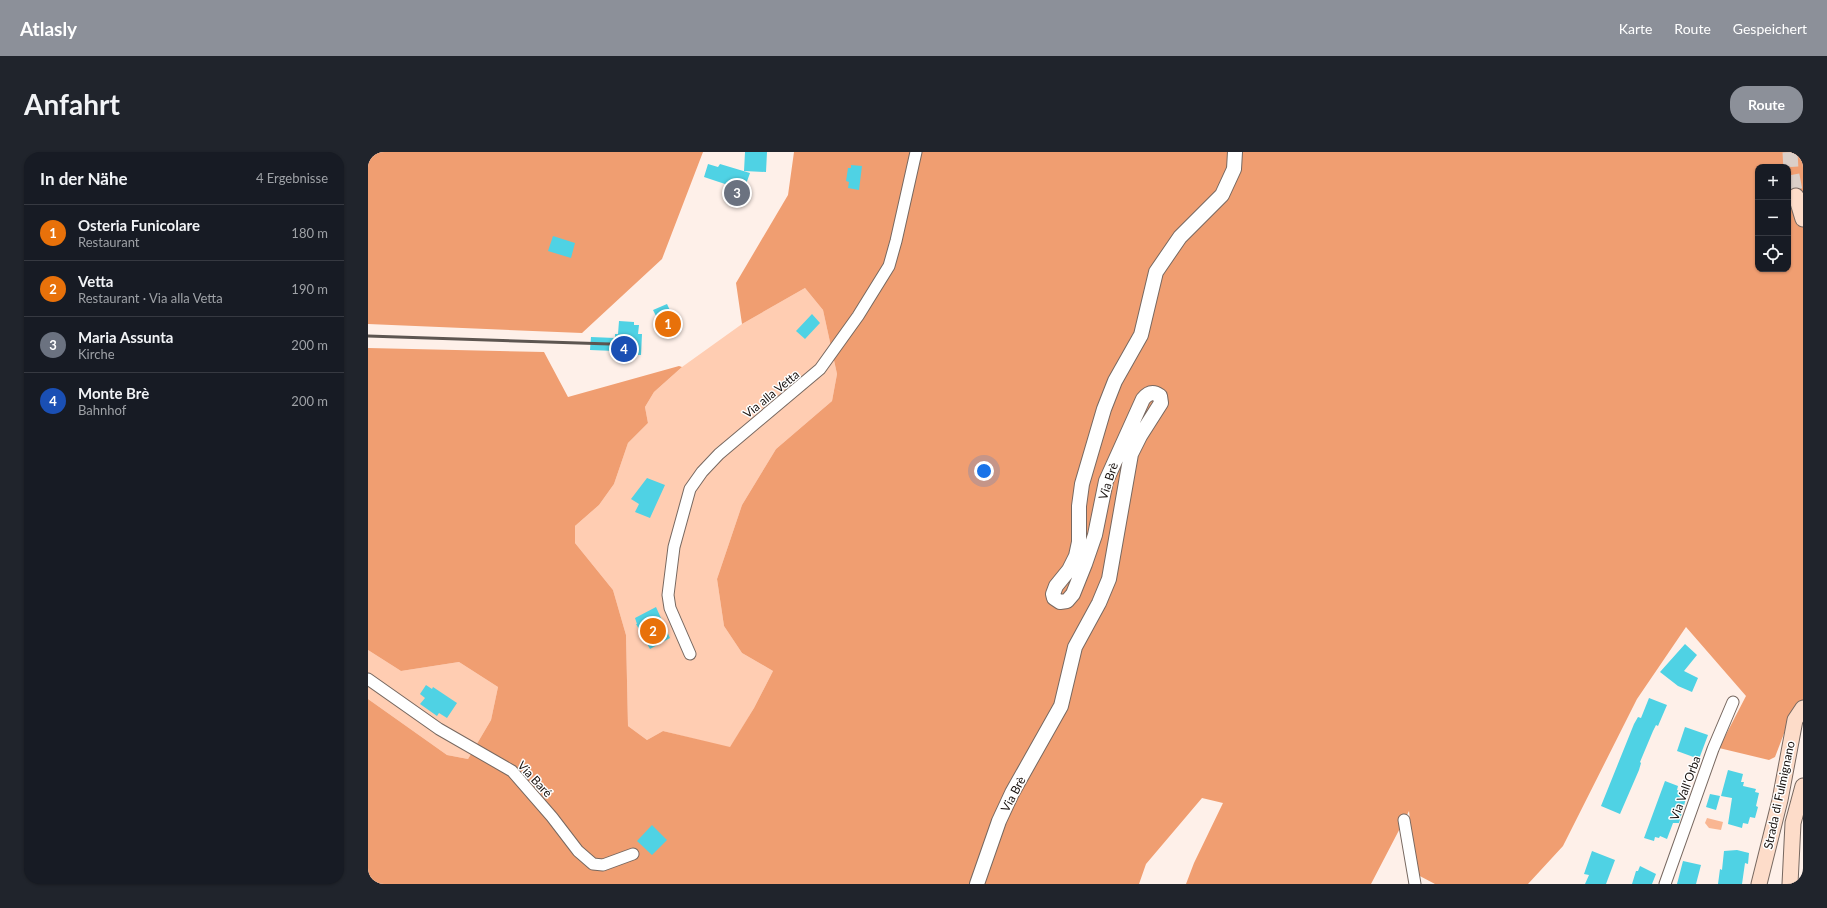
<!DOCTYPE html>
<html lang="de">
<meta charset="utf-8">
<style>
:root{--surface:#171b24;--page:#20242c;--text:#f1f3f6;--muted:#9ea1a6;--line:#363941;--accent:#8c9099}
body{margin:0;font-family:Lato,sans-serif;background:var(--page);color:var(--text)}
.controls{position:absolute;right:12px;top:12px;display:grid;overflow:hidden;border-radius:8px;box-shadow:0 1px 3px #0004}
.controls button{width:36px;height:36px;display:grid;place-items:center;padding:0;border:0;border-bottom:1px solid var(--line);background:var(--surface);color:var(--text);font:20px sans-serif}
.you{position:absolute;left:616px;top:319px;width:14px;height:14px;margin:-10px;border:3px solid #fff;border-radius:50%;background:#1a73e8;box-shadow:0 0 0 6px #1a73e833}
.badge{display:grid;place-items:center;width:26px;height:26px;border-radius:50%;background:var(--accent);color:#fff;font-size:13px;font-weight:700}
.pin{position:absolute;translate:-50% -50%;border:2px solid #fff;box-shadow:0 1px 4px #0006}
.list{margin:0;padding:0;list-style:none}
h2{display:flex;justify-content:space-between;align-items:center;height:52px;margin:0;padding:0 16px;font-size:17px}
h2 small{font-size:13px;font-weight:400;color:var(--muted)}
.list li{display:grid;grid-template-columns:26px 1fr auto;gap:12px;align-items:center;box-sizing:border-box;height:56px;padding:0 16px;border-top:1px solid var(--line)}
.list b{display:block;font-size:15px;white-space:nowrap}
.list p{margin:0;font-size:13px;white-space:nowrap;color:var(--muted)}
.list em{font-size:13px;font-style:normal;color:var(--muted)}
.icon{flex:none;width:22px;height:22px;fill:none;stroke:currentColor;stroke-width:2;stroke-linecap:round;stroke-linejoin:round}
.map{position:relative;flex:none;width:1435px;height:732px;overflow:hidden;border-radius:16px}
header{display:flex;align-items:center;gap:24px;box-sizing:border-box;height:56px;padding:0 20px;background:var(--accent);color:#fff}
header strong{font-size:19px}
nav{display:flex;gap:22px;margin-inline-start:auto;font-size:14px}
.intro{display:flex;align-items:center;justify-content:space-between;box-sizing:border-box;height:96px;padding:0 24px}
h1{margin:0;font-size:28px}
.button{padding:10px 18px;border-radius:16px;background:var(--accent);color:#fff;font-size:14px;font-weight:700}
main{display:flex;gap:24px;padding:0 24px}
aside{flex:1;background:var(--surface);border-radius:16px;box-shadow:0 1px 3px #0004}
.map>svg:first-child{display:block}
.green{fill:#ffcdb2}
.forest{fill:#f09e71;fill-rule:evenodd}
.water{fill:#f9b692}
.building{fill:#4fd2e4}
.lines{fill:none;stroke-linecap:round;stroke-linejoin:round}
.secondary-tunnel{stroke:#dbcfc8;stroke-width:15;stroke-dasharray:15 8;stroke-linecap:butt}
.minor-casing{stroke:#776860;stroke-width:13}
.tertiary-casing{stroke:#776860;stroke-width:16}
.secondary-casing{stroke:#776860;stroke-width:17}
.minor{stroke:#fff;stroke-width:11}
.tertiary{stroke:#fff;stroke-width:14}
.secondary{stroke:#fddcc9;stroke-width:15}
.rail{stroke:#5d5550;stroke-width:3}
.labels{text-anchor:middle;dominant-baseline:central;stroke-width:3;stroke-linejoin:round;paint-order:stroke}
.street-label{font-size:12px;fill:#17110e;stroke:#fff}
</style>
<header>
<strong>Atlasly</strong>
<nav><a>Karte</a><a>Route</a><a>Gespeichert</a></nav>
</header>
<div class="intro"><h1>Anfahrt</h1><a class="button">Route</a></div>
<main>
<aside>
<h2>In der Nähe<small>4 Ergebnisse</small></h2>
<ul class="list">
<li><span class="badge" style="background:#e8710a">1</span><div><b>Osteria Funicolare</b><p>Restaurant</p></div><em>180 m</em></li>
<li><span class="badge" style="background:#e8710a">2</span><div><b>Vetta</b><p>Restaurant · Via alla Vetta</p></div><em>190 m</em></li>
<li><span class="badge" style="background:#6b7280">3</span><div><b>Maria Assunta</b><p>Kirche</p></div><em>200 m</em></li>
<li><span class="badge" style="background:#1a4fb4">4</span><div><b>Monte Brè</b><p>Bahnhof</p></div><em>200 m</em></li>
</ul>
</aside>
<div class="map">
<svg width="1435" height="732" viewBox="0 0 1435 732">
<rect width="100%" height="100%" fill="#fef0e9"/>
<path class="green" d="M 437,136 L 455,158 L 469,222 L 464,249 L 408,297 L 374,353 L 349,427 L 356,474 L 374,501 L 405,519 L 386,556 L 362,596 L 295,579 L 279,588 L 260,574 L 258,483 L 245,438 L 207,391 L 207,374 L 231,353 L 246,332 L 260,291 L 280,271 L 277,255 L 286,240 L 314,215 L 374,172 Z
M 0,498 L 33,519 L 91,510 L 130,535 L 123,568 L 100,607 L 79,603 L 0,547 Z"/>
<path class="forest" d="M 0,0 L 335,0 L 294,107 L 214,181 L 0,172 Z
M 426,0 L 1435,0 L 1435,548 L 1423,563 L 1407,605 L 1401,608 L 1351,596 L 1378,544 L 1318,475 L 1269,547 L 1195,694 L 1160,732 L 1067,732 L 1048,722 L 1041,659 L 1003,732 L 818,732 L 826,711 L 855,651 L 834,646 L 778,712 L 771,732 L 0,732 L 0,547 L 79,603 L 100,607 L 123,568 L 130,535 L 91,510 L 33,519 L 0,498 L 0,196 L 176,200 L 200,245 L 311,214 L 314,215 L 286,240 L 277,255 L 280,271 L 260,291 L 246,332 L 231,353 L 207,374 L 207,391 L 245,438 L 258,483 L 260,574 L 279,588 L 295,579 L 362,595 L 386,556 L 405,519 L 374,501 L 356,474 L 349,427 L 374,353 L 408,297 L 464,249 L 469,222 L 455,158 L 437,136 L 374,172 L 368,131 L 420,43 ZM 1390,15 L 1420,15 L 1420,117 L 1390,117 Z"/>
<path class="water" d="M 1339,666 L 1355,670 L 1353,678 L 1341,676 L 1337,671 Z"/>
<path class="building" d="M 377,0 L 399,0 L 398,20 L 376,19 Z
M 340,12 L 350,15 L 352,12 L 382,21 L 377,35 L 381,37 L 375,51 L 372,50 L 370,54 L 359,50 L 361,46 L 357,45 L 361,35 L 359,35 L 360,33 L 336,25 Z
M 483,13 L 494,14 L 491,38 L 480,36 L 481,30 L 478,29 L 480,16 L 483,16 Z
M 185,84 L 207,91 L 203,106 L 180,99 Z
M 299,152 L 308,171 L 306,176 L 300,179 L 295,178 L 285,158 Z
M 444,162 L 452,171 L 437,187 L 428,179 Z
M 251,169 L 266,170 L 266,173 L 271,173 L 270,182 L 274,182 L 273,203 L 246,202 L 246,199 L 222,198 L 223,185 L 247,186 L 247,182 L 250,182 Z
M 279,326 L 297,333 L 282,366 L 267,360 L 271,352 L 263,347 Z
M 288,455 L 302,486 L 282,497 L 268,472 L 269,472 L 267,466 Z
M 1317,492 L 1329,503 L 1316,519 L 1330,526 L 1324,540 L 1310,534 L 1292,520 Z
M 58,533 L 64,537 L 65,535 L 89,551 L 79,566 L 71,561 L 69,564 L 52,552 L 57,546 L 52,542 Z
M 1281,546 L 1299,553 L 1290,574 L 1288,573 L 1285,579 L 1272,610 L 1273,611 L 1271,618 L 1252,662 L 1233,654 L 1266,572 L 1270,565 L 1273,566 Z
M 1317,575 L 1340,583 L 1331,607 L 1309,599 Z
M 1360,618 L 1375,622 L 1373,630 L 1376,630 L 1375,634 L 1388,637 L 1387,640 L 1391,641 L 1388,654 L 1390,655 L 1387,666 L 1382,665 L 1380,672 L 1375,671 L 1374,676 L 1360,672 L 1364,646 L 1353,644 Z
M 1297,629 L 1310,634 L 1309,638 L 1319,643 L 1311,671 L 1305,671 L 1299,687 L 1292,684 L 1291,686 L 1287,685 L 1286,689 L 1276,686 Z
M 1342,642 L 1352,644 L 1348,658 L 1338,655 Z
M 284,673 L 299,688 L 284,703 L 269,689 Z
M 1369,698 L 1381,701 L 1380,712 L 1377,711 L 1374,732 L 1350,732 L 1352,717 L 1354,718 L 1356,699 Z
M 1224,699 L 1247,708 L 1238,732 L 1217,732 L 1221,723 L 1216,722 Z
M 1315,709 L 1333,713 L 1328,732 L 1309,732 Z
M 1272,714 L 1288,722 L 1284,732 L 1264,732 L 1268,719 L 1270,719 Z"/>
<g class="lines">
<path class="secondary-tunnel" d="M 1422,0 L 1423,18 L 1428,44"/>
<g class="minor-casing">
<path id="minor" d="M 322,502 L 302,456 L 300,443 L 306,395 L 322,337 L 334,320 L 351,302 L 452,217 L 490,164 L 521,114 L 528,89 L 548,0
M 0,527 L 71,577 L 144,619 L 184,665 L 210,699 L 225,712 L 235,713 L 265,702
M 1036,668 L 1047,732
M 1297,732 L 1345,597 L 1365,550"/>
</g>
<g class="tertiary-casing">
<path id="tertiary" d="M 609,732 L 631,669 L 644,641 L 693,554 L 707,495 L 731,451 L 741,427 L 763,302 L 772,284 L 793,251 L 792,244 C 785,239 780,241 775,247 L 738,329 L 727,383 L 717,412 L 705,442 L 699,449 L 692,450 L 686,446 L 685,442 L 688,434 L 701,418 L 708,404 L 711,390 L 711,354 L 714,332 L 736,257 L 747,229 L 773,183 L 788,120 L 812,85 L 854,43 L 866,17 L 867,0"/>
</g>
<g class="secondary-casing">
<path id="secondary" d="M 1428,44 L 1435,67
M 1391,732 L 1412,648 L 1427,568 L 1435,556
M 1422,732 L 1425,671 L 1435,634"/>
</g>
<use href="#minor" class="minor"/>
<use href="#tertiary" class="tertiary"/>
<use href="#secondary" class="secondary"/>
<path class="rail" d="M 0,184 L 242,192"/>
</g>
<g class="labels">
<g class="street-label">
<text transform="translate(403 242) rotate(-39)">Via alla Vetta</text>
<text transform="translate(740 329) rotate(-72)">Via Brè</text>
<text transform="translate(167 627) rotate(47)">Via Baré</text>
<text transform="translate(1317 636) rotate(-70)">Via Vall'Orba</text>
<text transform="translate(645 642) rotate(-62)">Via Brè</text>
<text transform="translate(1411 643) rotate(-78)">Strada di Fulmignano</text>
</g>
</g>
</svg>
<div class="controls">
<button>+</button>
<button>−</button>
<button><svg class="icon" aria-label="locate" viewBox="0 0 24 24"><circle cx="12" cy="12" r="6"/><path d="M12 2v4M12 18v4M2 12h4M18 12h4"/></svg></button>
</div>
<div class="you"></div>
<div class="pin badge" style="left:300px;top:172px;background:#e8710a">1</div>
<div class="pin badge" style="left:285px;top:479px;background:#e8710a">2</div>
<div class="pin badge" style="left:369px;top:41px;background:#6b7280">3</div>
<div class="pin badge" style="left:256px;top:197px;background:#1a4fb4">4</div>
</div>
</main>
